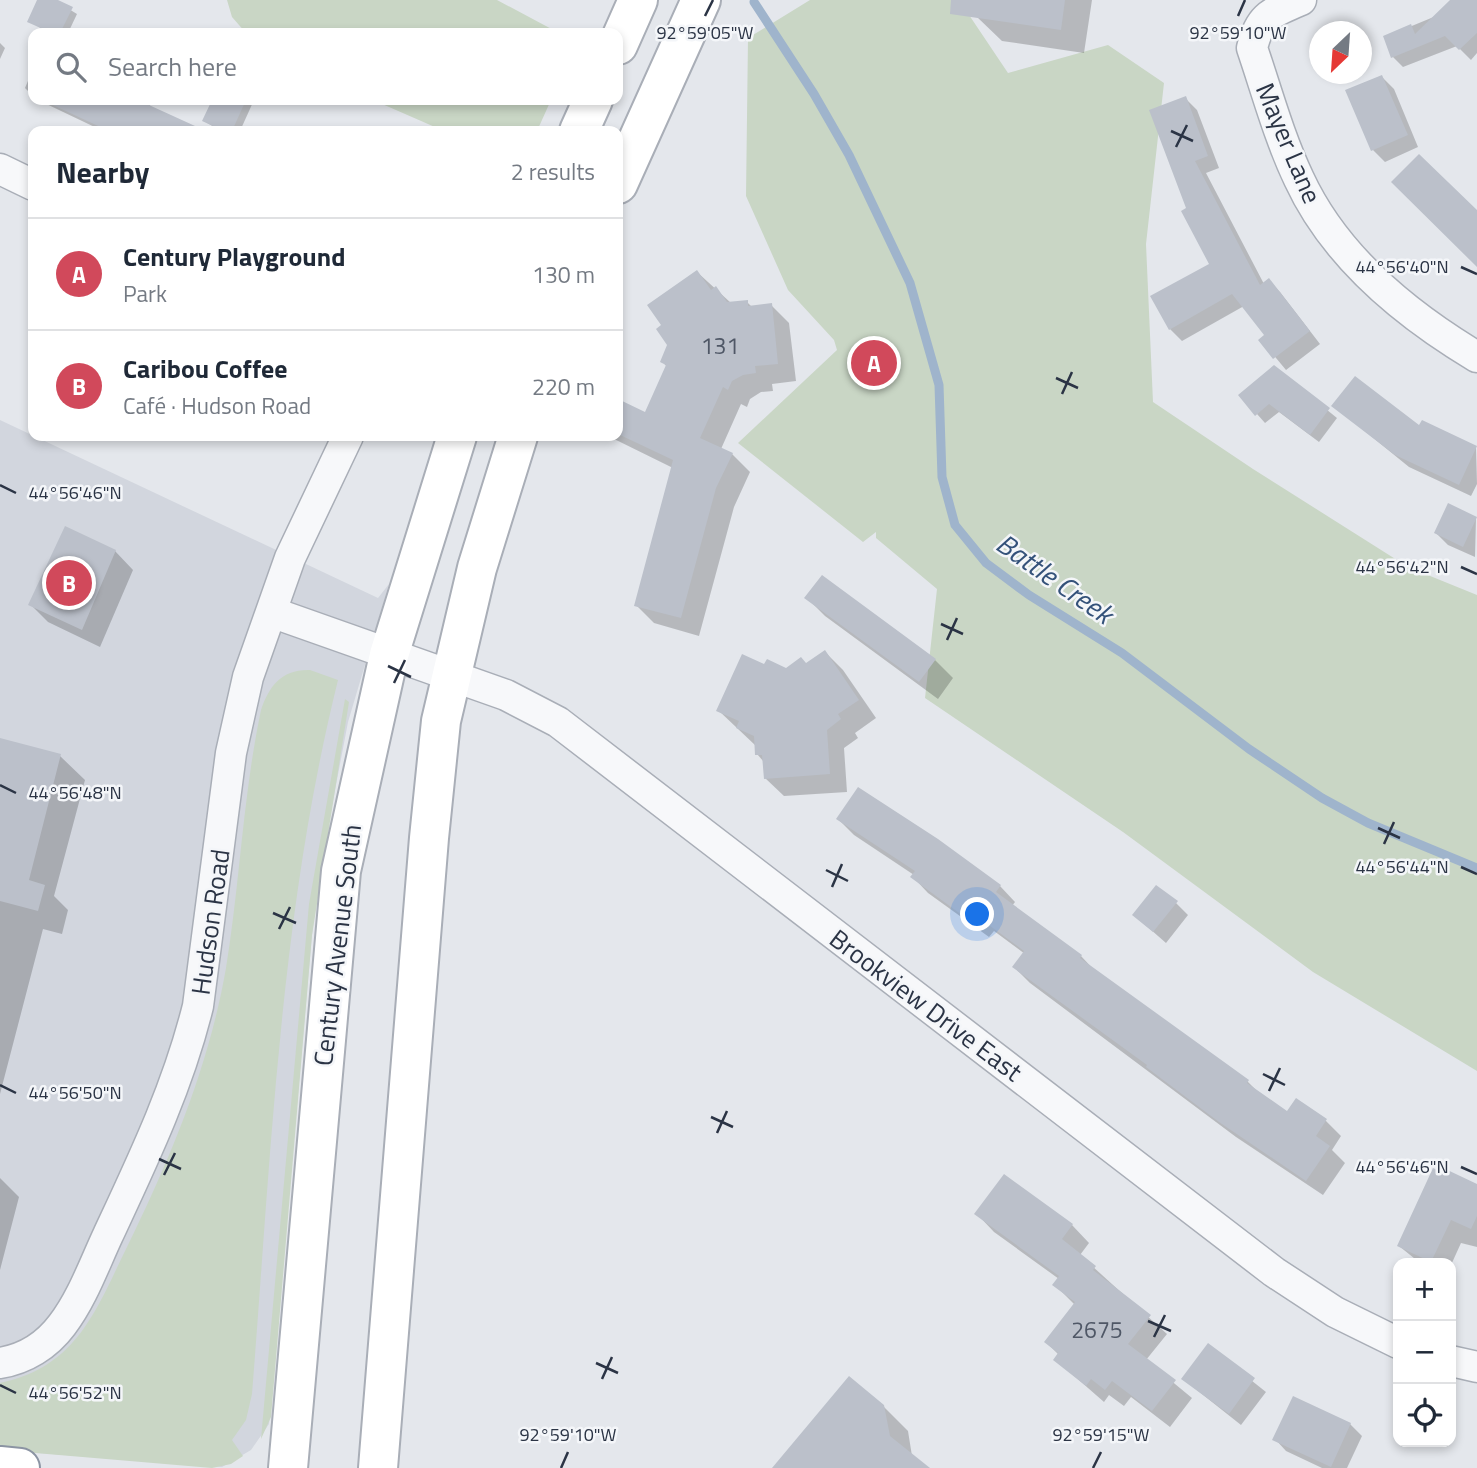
<!DOCTYPE html>
<meta charset="utf-8">
<style>
:root{--surface:#fff;--page:#f2f2f3;--text:#1f2937;--muted:#747a83;--line:#e0e1e3;--accent:#d1495b}
body{margin:0;font-family:"Titillium Web",sans-serif;background:var(--page);color:var(--text)}
.controls{position:absolute;right:21px;bottom:21px;display:grid;overflow:hidden;border-radius:14px;box-shadow:0 4px 10px #0003}
.controls button{width:63px;height:63px;display:grid;place-items:center;padding:0;border:0;border-bottom:2px solid var(--line);background:var(--surface);color:var(--text);font:35px sans-serif}
.compass{position:absolute;left:1309px;top:21px;width:63px;height:63px;border-radius:50%;background:var(--surface);box-shadow:0 4px 10px #0003;rotate:205deg}
.you{position:absolute;left:978px;top:915px;width:24px;height:24px;margin:-18px;border:5px solid #fff;border-radius:50%;background:#1a73e8;box-shadow:0 0 0 10px #1a73e833}
.badge{display:grid;place-items:center;width:46px;height:46px;border-radius:50%;background:var(--accent);color:#fff;font-size:23px;font-weight:700}
.pin{position:absolute;translate:-50% -50%;border:4px solid #fff;box-shadow:0 2px 7px #0006}
.list{margin:0;padding:0;list-style:none}
h2{display:flex;justify-content:space-between;align-items:center;height:91px;margin:0;padding:0 28px;font-size:30px}
h2 small{font-size:23px;font-weight:400;color:var(--muted)}
.list li{display:grid;grid-template-columns:46px 1fr auto;gap:21px;align-items:center;box-sizing:border-box;height:112px;padding:0 28px;border-top:2px solid var(--line)}
.list b{display:block;font-size:26px;white-space:nowrap}
.list p{margin:0;font-size:23px;white-space:nowrap;color:var(--muted)}
.list em{font-size:23px;font-style:normal;color:var(--muted)}
.icon{flex:none;width:38px;height:38px;fill:none;stroke:currentColor;stroke-width:2;stroke-linecap:round;stroke-linejoin:round}
.map{position:relative;flex:none;width:1477px;height:1468px;overflow:hidden}
.search{position:absolute;background:var(--surface);box-shadow:0 4px 10px #0003;left:28px;top:28px;width:595px;height:77px;display:flex;align-items:center;gap:18px;box-sizing:border-box;padding:0 24px;border-radius:14px;color:var(--muted);font-size:26px}
.panel{position:absolute;background:var(--surface);box-shadow:0 4px 10px #0003;left:28px;top:126px;width:595px;height:315px;border-radius:14px}
.map>svg:first-child{display:block}
.built{fill:#d2d6de}
.green{fill:#c9d6c5}
.shadow{fill:#0003}
.lines{fill:none;stroke-linecap:round;stroke-linejoin:round}
.stream{stroke:#9fb4cc;stroke-width:9}
.building{fill:#bbc0ca}
.minor-casing{stroke:#a9aeb7;stroke-width:33}
.secondary-casing{stroke:#a9aeb7;stroke-width:42}
.motorway-casing{stroke:#8b94a3;stroke-width:42}
.minor{stroke:#f7f8fa;stroke-width:30}
.secondary{stroke:#fff;stroke-width:38}
.motorway{stroke:#fff;stroke-width:38}
.ticks{fill:none;stroke:#2b3445;stroke-width:2.5}
.labels{text-anchor:middle;dominant-baseline:central;stroke-width:5;stroke-linejoin:round;paint-order:stroke}
.number-label{font-size:23px;fill:#4f5766}
.street-label{font-size:26px;fill:#2b3445;stroke:#f4f6f9}
.water-label{font-size:28px;font-style:italic;fill:#34527a;stroke:#f4f6f9}
.ticks-label{font-size:18px;text-anchor:middle;fill:#2b3445;stroke:#f4f6f9;stroke-width:5;stroke-linejoin:round;paint-order:stroke}
</style>
<div class="map">
<svg width="1477" height="1468" viewBox="0 0 1477 1468">
<rect width="100%" height="100%" fill="#e4e7ec"/>
<path class="built" d="M 0,420 L 378,598 L 389,584 L 348,722 L 321,864 L 312,935 L 269,1424 L 251,1450 L 222,1467 L 0,1450 Z"/>
<path class="green" d="M 227,0 L 497,0 L 559,33 L 246,33 L 232,17 Z
M 810,0 L 959,0 L 1008,73 L 1108,45 L 1164,83 L 1146,244 L 1153,402 L 1253,469 L 1408,567 L 1477,595 L 1477,1071 L 1313,972 L 1123,832 L 925,698 L 937,589 L 876,538 L 876,532 L 863,542 L 738,443 L 837,350 L 834,340 L 788,290 L 746,196 L 748,38 Z
M 373,100 L 551,100 L 537,131 L 444,131 Z
M 310,670 L 338,680 C 280,913 271,1156 252,1394 L 246,1420 L 232,1440 L 243,1456 L 231,1464 L 212,1468 L 0,1450 L 0,1383 C 77,1367 96,1310 127,1247 C 171,1157 209,1066 226,968 C 240,882 243,795 261,710 C 269,686 282,669 310,670 Z
M 345,699 L 349,702 L 312,935 L 271,1417 L 261,1439 L 309,904 Z"/>
<path class="shadow" d="M 39,0 L 54,0 L 77,14 L 68,33 L 49,33 L 29,21 Z
M 980,0 L 1092,0 L 1084,53 L 1002,41 L 977,17 Z
M 1453,0 L 1477,0 L 1477,53 L 1471,60 L 1457,46 L 1403,67 L 1393,57 L 1385,37 L 1436,16 Z
M 0,43 L 5,48 L 0,59 Z
M 33,69 L 33,96 L 25,88 Z
M 1382,77 L 1394,89 L 1418,147 L 1385,162 L 1373,150 Z
M 1185,98 L 1197,110 L 1219,168 L 1206,173 L 1264,284 L 1269,281 L 1280,292 L 1320,344 L 1286,370 L 1261,340 L 1266,336 L 1244,306 L 1182,341 L 1170,329 L 1211,264 L 1188,209 Z
M 38,100 L 153,100 L 149,107 L 185,123 L 192,131 L 103,131 Z
M 214,100 L 254,100 L 240,131 L 221,131 L 204,121 Z
M 697,272 L 731,303 L 747,302 L 752,307 L 771,305 L 789,323 L 796,381 L 772,384 L 773,391 L 761,392 L 750,399 L 747,407 L 741,404 L 721,449 L 732,454 L 750,472 L 734,507 L 699,636 L 654,623 L 636,605 L 673,468 L 608,436 L 618,436 L 618,401 L 646,414 L 667,367 L 662,361 Z
M 1274,367 L 1337,418 L 1319,442 L 1279,412 L 1265,423 L 1257,414 Z
M 1334,406 L 1420,428 L 1422,423 L 1476,448 L 1477,484 L 1471,496 L 1409,467 Z
M 1476,518 L 1475,557 L 1448,545 L 1436,533 Z
M 115,551 L 133,570 L 100,647 L 48,622 L 30,604 Z
M 822,577 L 935,660 L 953,678 L 938,699 L 825,616 L 807,598 Z
M 825,652 L 843,670 L 876,718 L 855,733 L 858,738 L 844,748 L 847,792 L 784,796 L 765,778 L 764,762 L 757,754 L 756,746 L 718,710 L 765,667 L 786,670 L 806,665 Z
M 0,740 L 60,756 L 85,780 L 54,896 L 68,910 L 62,934 L 43,929 L 0,1094 Z
M 838,819 L 1000,886 L 1015,902 L 1012,906 L 1081,956 L 1095,971 L 1248,1082 L 1264,1098 L 1288,1114 L 1326,1121 L 1341,1136 L 1332,1150 L 1345,1163 L 1323,1195 L 1236,1137 L 1030,983 L 1014,967 L 1025,954 L 994,931 L 989,937 L 928,893 L 913,877 L 914,875 L 854,835 Z
M 1176,903 L 1188,915 L 1166,943 L 1134,915 Z
M 0,1178 L 19,1197 L 0,1270 Z
M 1477,1184 L 1477,1247 L 1461,1243 L 1451,1265 L 1420,1263 L 1399,1246 Z
M 977,1214 L 1072,1225 L 1089,1243 L 1080,1255 L 1167,1334 L 1146,1360 L 1192,1398 L 1170,1427 L 1131,1397 L 1124,1406 L 1109,1395 L 1104,1402 L 1056,1360 L 1059,1355 L 1046,1342 L 1075,1305 L 1054,1284 L 1059,1279 L 994,1232 Z
M 1208,1346 L 1266,1392 L 1241,1425 L 1183,1379 Z
M 883,1406 L 908,1431 L 912,1456 L 927,1468 L 774,1468 Z
M 1350,1424 L 1362,1436 L 1347,1468 L 1322,1468 L 1286,1451 L 1275,1439 Z"/>
<g class="lines">
<path class="stream" d="M 754,2 L 814,94 L 849,155 L 910,283 L 939,385 L 942,477 L 955,525 L 986,563 L 1029,595 L 1122,653 L 1249,749 L 1322,798 L 1368,823 L 1477,868"/>
</g>
<path class="building" d="M 37,0 L 58,0 L 73,7 L 60,33 L 52,33 L 27,22 Z
M 951,0 L 1065,0 L 1061,30 L 950,14 Z
M 1450,0 L 1477,0 L 1477,33 L 1459,50 L 1445,36 L 1391,58 L 1383,36 L 1411,24 L 1415,34 Z
M 1382,75 L 1408,135 L 1371,151 L 1345,90 Z
M 1186,96 L 1208,156 L 1195,161 L 1260,285 L 1269,278 L 1310,331 L 1273,359 L 1258,340 L 1264,335 L 1232,294 L 1169,330 L 1150,296 L 1209,264 L 1181,211 L 1186,208 L 1149,110 Z
M 42,100 L 138,100 L 206,131 L 109,131 Z
M 212,100 L 246,100 L 232,131 L 224,131 L 202,121 Z
M 1419,154 L 1477,210 L 1477,267 L 1391,182 Z
M 697,270 L 711,290 L 716,286 L 727,302 L 748,300 L 748,306 L 772,303 L 778,364 L 755,366 L 756,373 L 743,375 L 732,381 L 728,390 L 723,387 L 700,438 L 733,453 L 716,488 L 681,618 L 634,606 L 673,460 L 618,434 L 618,399 L 645,412 L 666,365 L 660,362 L 667,345 L 656,329 L 661,325 L 647,305 Z
M 1274,365 L 1330,408 L 1310,435 L 1269,404 L 1255,416 L 1238,395 Z
M 1355,376 L 1419,425 L 1422,420 L 1477,446 L 1459,485 L 1395,455 L 1331,406 Z
M 1448,503 L 1477,517 L 1463,547 L 1434,533 Z
M 65,526 L 116,550 L 82,630 L 28,605 Z
M 822,575 L 936,659 L 919,682 L 804,598 Z
M 825,650 L 859,700 L 838,714 L 841,719 L 827,730 L 830,774 L 764,779 L 762,755 L 755,755 L 754,736 L 736,728 L 739,721 L 716,711 L 742,654 L 764,664 L 767,659 L 786,668 L 801,657 L 806,663 Z
M 0,738 L 61,754 L 29,880 L 45,885 L 38,911 L 0,901 Z
M 858,787 L 938,839 L 1001,885 L 996,892 L 1082,955 L 1080,958 L 1249,1080 L 1247,1083 L 1287,1111 L 1296,1098 L 1327,1119 L 1316,1136 L 1330,1146 L 1306,1181 L 1219,1122 L 1146,1067 L 1147,1065 L 1012,967 L 1024,951 L 978,917 L 973,923 L 910,877 L 915,871 L 836,819 Z
M 1156,885 L 1178,901 L 1153,932 L 1132,915 Z
M 1439,1166 L 1477,1184 L 1477,1216 L 1471,1229 L 1451,1220 L 1431,1262 L 1397,1246 L 1433,1168 L 1437,1170 Z
M 1004,1174 L 1073,1224 L 1062,1239 L 1096,1266 L 1093,1270 L 1151,1315 L 1128,1344 L 1176,1380 L 1152,1411 L 1112,1381 L 1105,1390 L 1091,1379 L 1086,1386 L 1053,1360 L 1058,1353 L 1044,1342 L 1075,1302 L 1052,1285 L 1059,1276 L 974,1214 Z
M 1208,1343 L 1255,1378 L 1229,1414 L 1181,1379 Z
M 849,1376 L 884,1405 L 890,1436 L 930,1468 L 772,1468 Z
M 1293,1396 L 1351,1423 L 1331,1467 L 1272,1440 Z"/>
<g class="lines">
<g class="minor-casing">
<path id="minor" d="M 1301,0 C 1271,13 1260,15 1252,48 C 1267,92 1279,137 1299,179 C 1335,257 1405,314 1477,357
M 0,169 L 33,185
M 271,612 L 506,695 L 558,722 L 1274,1272 L 1335,1312 L 1398,1343
M 1451,1361 L 1477,1367
M 0,1363 C 25,1359 47,1345 62,1325 C 82,1299 94,1265 108,1235 C 143,1160 178,1087 198,1006 L 231,753 L 248,677 L 290,558 L 348,436"/>
</g>
<g class="secondary-casing">
<path id="secondary" d="M 618,45 L 638,0
M 579,131 L 593,100
M 618,184 L 701,0
M 288,1468 L 341,871 L 389,655 L 457,436
M 378,1468 L 429,838 L 441,721 L 477,568 L 518,436"/>
</g>
<g class="motorway-casing">
<path id="motorway" d="M 0,1466 L 20,1468"/>
</g>
<use href="#minor" class="minor"/>
<use href="#secondary" class="secondary"/>
<use href="#motorway" class="motorway"/>
</g>
<path class="ticks" d="M 705,16 L 713,0M 1238,16 L 1245,0M 1171,131 L 1193,141M 1176,147 L 1187,125M 1461,267 L 1477,274M 1056,378 L 1078,388M 1062,394 L 1072,372M 0,485 L 16,493M 1461,567 L 1477,574M 941,624 L 963,634M 947,640 L 957,618M 388,666 L 411,677M 394,683 L 405,660M 0,785 L 16,793M 1378,828 L 1400,838M 1384,844 L 1394,822M 1461,867 L 1477,874M 826,870 L 848,881M 832,887 L 842,864M 273,913 L 296,923M 279,929 L 290,907M 1263,1074 L 1285,1085M 0,1085 L 16,1093M 1269,1091 L 1280,1068M 711,1117 L 733,1127M 717,1133 L 727,1111M 159,1159 L 181,1169M 1461,1167 L 1477,1174M 164,1175 L 175,1153M 1148,1321 L 1171,1331M 1154,1337 L 1165,1315M 596,1363 L 618,1373M 602,1379 L 612,1357M 0,1385 L 16,1393M 561,1468 L 568,1452M 1093,1468 L 1101,1452"/>
<g class="labels">
<g class="number-label">
<text x="720" y="345">131</text>
<text x="1097" y="1329">2675</text>
</g>
<g class="street-label">
<text transform="translate(1289 143) rotate(67)">Mayer Lane</text>
<text transform="translate(210 922) rotate(-82)">Hudson Road</text>
<text transform="translate(337 945) rotate(-83)">Century Avenue South</text>
<text transform="translate(926 1005) rotate(37)">Brookview Drive East</text>
</g>
<g class="water-label">
<text transform="translate(1055 578) rotate(35)">Battle Creek</text>
</g>
</g>
<g class="ticks-label">
<text x="705" y="39">92°59'05"W</text>
<text x="1238" y="39">92°59'10"W</text>
<text x="1402" y="273">44°56'40"N</text>
<text x="75" y="499">44°56'46"N</text>
<text x="1402" y="573">44°56'42"N</text>
<text x="75" y="799">44°56'48"N</text>
<text x="1402" y="873">44°56'44"N</text>
<text x="75" y="1099">44°56'50"N</text>
<text x="1402" y="1173">44°56'46"N</text>
<text x="75" y="1399">44°56'52"N</text>
<text x="568" y="1441">92°59'10"W</text>
<text x="1101" y="1441">92°59'15"W</text>
</g>
</svg>
<div class="controls">
<button>+</button>
<button>−</button>
<button><svg class="icon" aria-label="locate" viewBox="0 0 24 24"><circle cx="12" cy="12" r="6"/><path d="M12 2v4M12 18v4M2 12h4M18 12h4"/></svg></button>
</div>
<svg class="compass" viewBox="-18 -18 36 36"><path d="M0-13l5 13h-10z" fill="#e53935"/><path d="M0 13l5-13h-10z" fill="#747a83"/></svg>
<div class="you"></div>
<div class="pin badge" style="left:874px;top:363px">A</div>
<div class="pin badge" style="left:69px;top:583px">B</div>
<div class="search"><svg class="icon" aria-label="search" viewBox="0 0 24 24"><circle cx="10" cy="10" r="6"/><path d="M15 15l6 6"/></svg>Search here</div>
<section class="panel">
<h2>Nearby<small>2 results</small></h2>
<ul class="list">
<li><span class="badge">A</span><div><b>Century Playground</b><p>Park</p></div><em>130 m</em></li>
<li><span class="badge">B</span><div><b>Caribou Coffee</b><p>Café · Hudson Road</p></div><em>220 m</em></li>
</ul>
</section>
</div>
